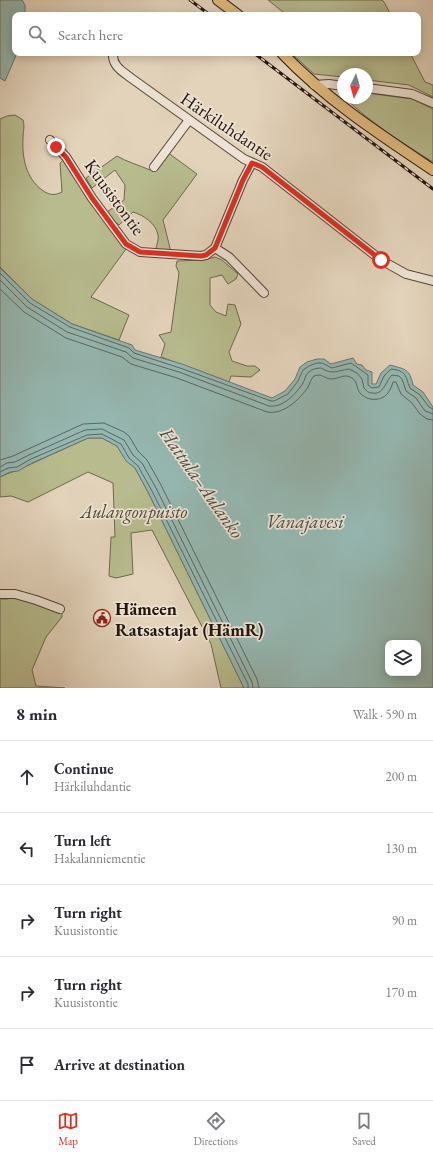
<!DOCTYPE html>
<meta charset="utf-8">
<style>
:root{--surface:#fff;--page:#f2f2f3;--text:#2b2b33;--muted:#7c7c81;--line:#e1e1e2;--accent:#d93025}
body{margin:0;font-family:"EB Garamond",serif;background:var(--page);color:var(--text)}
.controls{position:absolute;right:12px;bottom:12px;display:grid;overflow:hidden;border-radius:8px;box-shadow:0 2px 10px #0003}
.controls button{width:36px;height:36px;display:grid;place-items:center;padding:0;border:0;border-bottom:1px solid var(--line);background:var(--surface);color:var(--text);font:20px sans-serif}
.compass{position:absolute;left:337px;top:68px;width:36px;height:36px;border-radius:50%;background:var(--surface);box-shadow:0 2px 10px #0003;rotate:185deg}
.stop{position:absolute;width:12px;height:12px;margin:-9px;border:3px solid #d93025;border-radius:50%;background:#fff}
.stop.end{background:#d93025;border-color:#fff;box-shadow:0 1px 4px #0008}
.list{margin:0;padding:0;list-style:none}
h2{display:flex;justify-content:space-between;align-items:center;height:52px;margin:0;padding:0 16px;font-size:17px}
h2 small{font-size:13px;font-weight:400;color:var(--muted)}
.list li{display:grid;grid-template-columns:26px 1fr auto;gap:12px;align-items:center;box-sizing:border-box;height:72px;padding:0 16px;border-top:1px solid var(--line)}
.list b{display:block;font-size:15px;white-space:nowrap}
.list p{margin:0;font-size:13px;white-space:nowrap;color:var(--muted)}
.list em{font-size:13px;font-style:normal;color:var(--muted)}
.icon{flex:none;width:22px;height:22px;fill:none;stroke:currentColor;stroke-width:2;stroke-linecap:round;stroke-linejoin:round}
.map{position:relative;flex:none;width:433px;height:688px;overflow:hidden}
.search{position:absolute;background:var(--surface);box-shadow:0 2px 10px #0003;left:12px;right:12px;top:12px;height:44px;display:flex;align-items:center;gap:10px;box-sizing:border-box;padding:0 14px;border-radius:8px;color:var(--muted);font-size:15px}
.sheet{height:412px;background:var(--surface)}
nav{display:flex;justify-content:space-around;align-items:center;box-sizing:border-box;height:56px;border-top:1px solid var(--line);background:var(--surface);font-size:11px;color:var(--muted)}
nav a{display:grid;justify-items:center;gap:2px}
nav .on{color:var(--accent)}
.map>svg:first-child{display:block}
.green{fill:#b7bb8e;stroke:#6e684e}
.water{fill:#95b7b1;stroke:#68766f;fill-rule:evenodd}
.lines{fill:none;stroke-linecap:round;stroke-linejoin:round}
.shore{stroke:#5c665f;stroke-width:1}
.minor-casing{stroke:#544438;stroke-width:10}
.major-casing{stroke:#24150d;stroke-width:12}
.minor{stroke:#ede2d3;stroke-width:8}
.major{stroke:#e2ba7e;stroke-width:10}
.rail-casing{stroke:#24150d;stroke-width:3}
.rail{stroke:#ede2d3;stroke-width:1.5;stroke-dasharray:4.5;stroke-linecap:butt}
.route{stroke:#d93025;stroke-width:5}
.labels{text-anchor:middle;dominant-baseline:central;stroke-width:3.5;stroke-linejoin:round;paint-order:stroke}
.street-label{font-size:18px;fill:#24150d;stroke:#ede2d3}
.park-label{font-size:18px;font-style:italic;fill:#504734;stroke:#ede2d3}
.poi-label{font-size:18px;font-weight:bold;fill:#24150d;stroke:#ede2d3;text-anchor:start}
.water-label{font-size:19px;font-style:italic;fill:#4c4e46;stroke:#ede2d3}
</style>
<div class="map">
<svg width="433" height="688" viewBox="0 0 433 688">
<rect width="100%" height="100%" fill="#e3d3bb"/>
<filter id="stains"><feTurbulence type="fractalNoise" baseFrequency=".005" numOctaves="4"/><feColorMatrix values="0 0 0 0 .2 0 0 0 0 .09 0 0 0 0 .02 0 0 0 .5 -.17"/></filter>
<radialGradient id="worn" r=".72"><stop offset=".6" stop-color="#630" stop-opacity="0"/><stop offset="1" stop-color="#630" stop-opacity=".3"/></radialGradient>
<path class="green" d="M 268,0 L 382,0 L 384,2 L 391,15 L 281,15 L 283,12 Z
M 291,53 L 410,53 L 425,82 L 433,85 L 433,97 L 409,85 L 367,80 L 367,74 L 343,74 L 343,77 L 314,74 Z
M 367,93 L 412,99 L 433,109 L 433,162 C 402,143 371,123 345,98 L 367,98 Z
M 15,115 L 23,120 C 25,127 23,131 23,139 C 22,158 26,178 42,190 C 49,195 54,196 62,192 L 60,163 L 63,160 L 107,225 L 126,249 L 91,297 L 129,315 L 119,340 L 72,324 L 32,299 L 0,267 L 0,119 L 7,116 Z
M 167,152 L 197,174 L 163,220 L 171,252 L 155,251 C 156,247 159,240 158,235 C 156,223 143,215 133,212 L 119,225 L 109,217 L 107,212 L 124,200 L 125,185 L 115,170 L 92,188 L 86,178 L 117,156 C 127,162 139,165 150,170 Z
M 215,257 L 222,260 L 238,274 L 236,279 L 228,284 L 222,275 L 210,278 L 210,305 L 216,312 L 226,316 L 228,304 L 235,305 L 241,324 L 229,352 L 232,361 L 247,366 L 255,366 L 260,370 L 251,377 L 231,376 L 229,382 L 161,357 L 165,344 L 159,335 L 171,332 L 179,273 L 176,266 L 177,261 L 204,260 Z
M 88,438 L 102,438 L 117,446 L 126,460 L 135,468 L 148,492 L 244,688 L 221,688 L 211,644 L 152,530 L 131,533 L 133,574 L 116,578 L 109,576 L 111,537 L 115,537 L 113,483 L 88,472 L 28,502 L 11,496 L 0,497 L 0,477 C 7,473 14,472 20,469 C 43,459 65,448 88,438 Z
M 12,596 L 62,612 L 62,617 L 46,637 L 32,670 L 36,686 L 65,688 L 0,688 L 0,599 L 8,599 Z"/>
<path class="water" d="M 0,0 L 22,0 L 25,5 L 25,15 L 15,15 L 15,53 L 17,53 L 5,81 L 0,78 Z
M 0,268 L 32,299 L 72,324 L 132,345 L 135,350 L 182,364 L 272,398 L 285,391 L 295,379 L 300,367 L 307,362 L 317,359 L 324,359 L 331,364 L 353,358 L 357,364 L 362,365 L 366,370 L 372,372 L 372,384 L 376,384 L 381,373 L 390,365 C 405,369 410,369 413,385 L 423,392 L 433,407 L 433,688 L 244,688 L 148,492 L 135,468 L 126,461 L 117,446 L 102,438 L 88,438 L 32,463 L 18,471 L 10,472 L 0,477 ZM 388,643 L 418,643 L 418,673 L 388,673 Z"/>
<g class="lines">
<path class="shore" d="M 0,273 L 30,303 L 70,327 L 129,348 L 134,353 L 180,368 L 271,401 L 274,401 L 288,394 L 298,381 L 303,370 L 309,366 L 317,363 L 322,363 L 332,368 L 351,363 L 368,375 L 368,385 L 372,388 L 379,387 L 384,376 L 391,369 C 407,371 405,376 410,388 L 420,395 L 429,407 L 433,409
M 0,280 L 27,307 L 67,332 L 126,352 L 133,358 L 179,372 L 269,406 C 283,408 296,394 303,383 C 305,380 305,375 309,372 C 312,369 317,368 321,368 C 333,375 336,371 349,369 L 357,373 L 362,379 L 364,388 C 367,391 368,393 372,393 C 384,395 385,382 392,375 L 399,376 L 402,379 L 406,391 L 416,398 L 425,411 L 433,414
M 0,289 L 24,312 L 66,338 L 122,357 L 131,364 L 177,378 L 267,412 C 284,415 300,399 308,387 C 310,383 311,379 314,376 C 322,373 323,378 331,379 C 339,379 344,373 352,378 C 358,382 356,388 360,393 C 367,401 381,402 388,393 C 390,390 392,386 393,382 L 396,382 L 401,394 L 412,403 L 420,414 L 427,419 L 433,420
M 0,460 L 13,456 L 83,424 L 104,423 L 124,432 L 129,436 L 138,451 L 147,460 L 161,485 L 257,679 L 259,688
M 0,467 L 7,463 L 15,462 L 29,455 L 85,430 L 102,429 L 124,440 L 133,455 L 142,463 L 156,488 L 252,682 L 253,688
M 0,472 L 8,468 L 17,467 L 31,459 L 87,435 L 102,434 L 121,444 L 129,458 L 138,466 L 152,491 L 248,684 L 248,688"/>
<g class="minor-casing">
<path id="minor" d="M 113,53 C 112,66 122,71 131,78 L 244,159 L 262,167 L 381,260 L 406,274 L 433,281
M 314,85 L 329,84 L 343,86
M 367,88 L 412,94 L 433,103
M 50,140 L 66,157 L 92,198 L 126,244 L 140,252 L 201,256 L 206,255 L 215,248 L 243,180 L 252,163
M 154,167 L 189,120
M 215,248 L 229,257 L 264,293
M 0,594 L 15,594 L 36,600 L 60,609"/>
</g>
<g class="major-casing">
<path id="major" d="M 218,0 L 238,15
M 282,53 C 327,100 379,134 433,170"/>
</g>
<use href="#minor" class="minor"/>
<use href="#major" class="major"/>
<g class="rail-casing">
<path id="rail" d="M 190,0 L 210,15
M 254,53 L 433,189"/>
</g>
<use href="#rail" class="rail"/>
</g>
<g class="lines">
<path class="route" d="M 56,147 L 66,157 L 92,198 L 126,244 L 140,252 L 201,256 L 206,255 L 215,248 L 243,180 L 252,163 L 262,167 L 381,260"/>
</g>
<defs>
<g id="civic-ring" transform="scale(0.9)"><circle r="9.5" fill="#ede2d3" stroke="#8f2418" stroke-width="1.5"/><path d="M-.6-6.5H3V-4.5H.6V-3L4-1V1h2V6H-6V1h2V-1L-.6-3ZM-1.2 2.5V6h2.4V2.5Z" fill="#8f2418"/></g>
</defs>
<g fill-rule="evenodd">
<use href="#civic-ring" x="102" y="618"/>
</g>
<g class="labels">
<g class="street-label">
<text transform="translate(227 126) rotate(34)">Härkiluhdantie</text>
<text transform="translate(115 197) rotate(54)">Kuusistontie</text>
</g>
<g class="park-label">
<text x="134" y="511">Aulangonpuisto</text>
</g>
<g class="poi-label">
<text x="115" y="608">Hämeen<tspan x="115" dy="21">Ratsastajat (HämR)</tspan></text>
</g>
<g class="water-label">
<text transform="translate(202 483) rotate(55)">Hattula–Aulanko</text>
<text x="305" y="521">Vanajavesi</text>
</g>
</g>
<rect width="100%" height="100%" filter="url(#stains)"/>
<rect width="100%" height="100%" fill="url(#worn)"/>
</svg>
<div class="controls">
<button><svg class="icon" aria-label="layers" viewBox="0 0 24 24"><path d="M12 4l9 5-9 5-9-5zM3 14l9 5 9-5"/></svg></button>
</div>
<svg class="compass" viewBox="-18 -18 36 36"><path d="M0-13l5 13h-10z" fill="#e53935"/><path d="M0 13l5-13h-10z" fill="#7c7c81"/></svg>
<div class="stop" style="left:381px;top:260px"></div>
<div class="stop end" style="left:56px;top:147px"></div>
<div class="search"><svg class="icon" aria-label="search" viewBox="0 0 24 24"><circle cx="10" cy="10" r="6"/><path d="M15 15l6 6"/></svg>Search here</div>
</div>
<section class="sheet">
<h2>8 min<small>Walk · 590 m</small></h2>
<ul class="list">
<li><svg class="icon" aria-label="ahead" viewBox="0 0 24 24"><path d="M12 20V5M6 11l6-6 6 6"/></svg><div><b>Continue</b><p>Härkiluhdantie</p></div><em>200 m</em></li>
<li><svg class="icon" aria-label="left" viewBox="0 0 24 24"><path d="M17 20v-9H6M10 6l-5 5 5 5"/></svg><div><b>Turn left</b><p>Hakalanniementie</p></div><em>130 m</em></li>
<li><svg class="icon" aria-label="right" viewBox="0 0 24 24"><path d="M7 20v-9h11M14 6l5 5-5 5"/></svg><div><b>Turn right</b><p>Kuusistontie</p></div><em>90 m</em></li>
<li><svg class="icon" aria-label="right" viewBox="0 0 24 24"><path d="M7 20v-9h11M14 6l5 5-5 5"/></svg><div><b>Turn right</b><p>Kuusistontie</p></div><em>170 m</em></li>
<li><svg class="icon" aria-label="arrive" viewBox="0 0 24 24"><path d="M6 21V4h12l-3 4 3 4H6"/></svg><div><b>Arrive at destination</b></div></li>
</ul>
</section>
<nav>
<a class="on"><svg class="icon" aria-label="map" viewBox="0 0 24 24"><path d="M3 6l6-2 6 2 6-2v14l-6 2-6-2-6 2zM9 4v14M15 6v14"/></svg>Map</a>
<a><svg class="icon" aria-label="directions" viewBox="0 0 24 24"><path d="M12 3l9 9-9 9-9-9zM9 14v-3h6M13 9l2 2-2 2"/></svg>Directions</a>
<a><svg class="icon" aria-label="saved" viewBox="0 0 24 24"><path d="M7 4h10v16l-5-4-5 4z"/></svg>Saved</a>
</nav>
